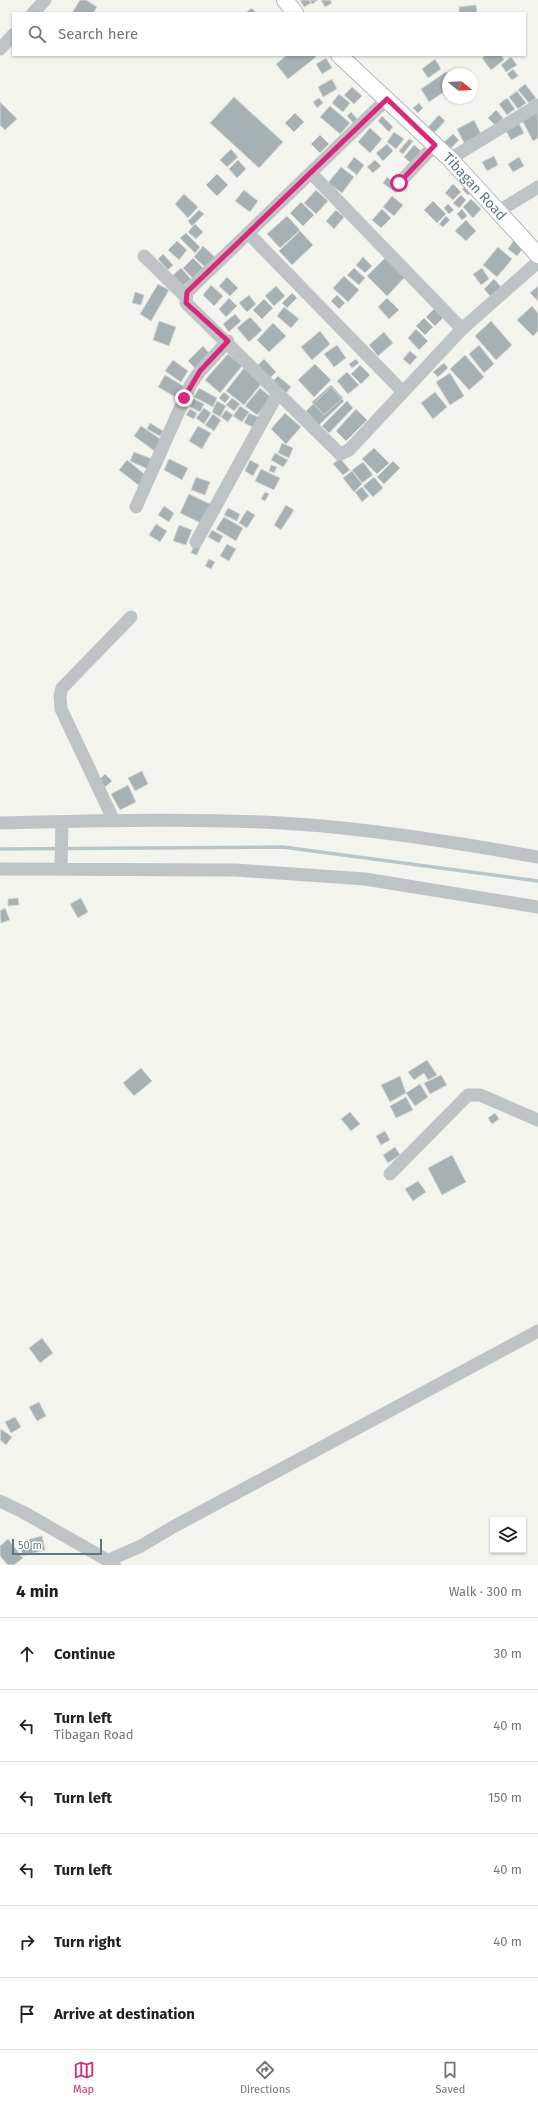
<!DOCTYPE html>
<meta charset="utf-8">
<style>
:root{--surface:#fff;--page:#f6f6f6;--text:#202124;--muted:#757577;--line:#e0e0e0;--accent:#db2777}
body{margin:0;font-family:"Fira Sans",sans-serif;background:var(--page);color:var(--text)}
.controls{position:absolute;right:12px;bottom:12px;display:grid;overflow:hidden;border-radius:0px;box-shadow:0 1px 3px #0004}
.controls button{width:36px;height:36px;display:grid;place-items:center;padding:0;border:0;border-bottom:1px solid var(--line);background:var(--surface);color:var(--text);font:20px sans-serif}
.compass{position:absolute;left:442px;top:68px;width:36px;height:36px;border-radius:50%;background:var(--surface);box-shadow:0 1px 3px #0004;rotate:108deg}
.scale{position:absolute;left:12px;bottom:10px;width:90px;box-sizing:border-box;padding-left:4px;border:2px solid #617782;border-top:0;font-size:11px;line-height:14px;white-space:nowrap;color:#617782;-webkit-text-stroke:3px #fff;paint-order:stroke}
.stop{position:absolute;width:12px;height:12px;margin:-9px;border:3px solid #db2777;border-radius:50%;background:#fff}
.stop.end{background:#db2777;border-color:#fff;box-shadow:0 1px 4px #0008}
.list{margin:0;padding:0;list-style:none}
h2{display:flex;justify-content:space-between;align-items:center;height:52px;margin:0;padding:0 16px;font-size:17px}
h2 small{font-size:13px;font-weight:400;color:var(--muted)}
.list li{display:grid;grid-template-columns:26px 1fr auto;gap:12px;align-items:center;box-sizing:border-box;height:72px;padding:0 16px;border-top:1px solid var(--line)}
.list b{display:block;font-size:15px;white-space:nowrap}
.list p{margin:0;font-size:13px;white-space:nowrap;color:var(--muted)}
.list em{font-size:13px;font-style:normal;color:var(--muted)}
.icon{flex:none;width:22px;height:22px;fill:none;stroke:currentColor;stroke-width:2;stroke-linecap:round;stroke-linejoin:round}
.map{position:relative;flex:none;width:538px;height:1565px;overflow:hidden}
.search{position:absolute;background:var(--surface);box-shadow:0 1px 3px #0004;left:12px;right:12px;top:12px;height:44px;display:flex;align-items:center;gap:10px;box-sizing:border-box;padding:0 14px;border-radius:0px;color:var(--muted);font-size:15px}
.sheet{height:484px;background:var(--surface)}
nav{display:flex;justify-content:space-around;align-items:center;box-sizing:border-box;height:56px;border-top:1px solid var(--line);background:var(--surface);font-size:11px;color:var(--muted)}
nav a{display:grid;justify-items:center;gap:2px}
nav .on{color:var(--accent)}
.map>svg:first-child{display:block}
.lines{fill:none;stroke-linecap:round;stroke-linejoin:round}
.stream{stroke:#b8c6ca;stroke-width:3.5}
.building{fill:#a7b1b4;stroke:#d5d5d2}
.major-casing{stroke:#b2b7ba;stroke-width:18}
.minor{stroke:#bec4c6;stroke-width:13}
.major{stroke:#fff;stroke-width:16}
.route{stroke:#db2777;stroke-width:5}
.labels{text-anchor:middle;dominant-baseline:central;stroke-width:4;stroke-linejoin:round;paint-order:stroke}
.street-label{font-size:14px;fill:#617782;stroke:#fff}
</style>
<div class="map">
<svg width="538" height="1565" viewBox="0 0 538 1565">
<rect width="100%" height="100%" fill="#f4f4ef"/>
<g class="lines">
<path class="stream" d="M 0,849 L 283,847 L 538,881"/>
</g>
<path class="building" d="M 80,0 L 86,0 L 97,7 L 93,13 L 72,13 Z
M 300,0 L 309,0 L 311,3 L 304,7 Z
M 310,0 L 318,0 L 312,4 Z
M 321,0 L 330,0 L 332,3 L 325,7 Z
M 476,5 L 477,13 L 459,13 L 459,7 Z
M 252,8 L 256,13 L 245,13 Z
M 287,55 L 314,55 L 316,57 L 288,79 L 276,64 Z
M 486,55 L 501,55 L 504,60 L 491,70 L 482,58 Z
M 511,57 L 517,65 L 506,72 L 501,65 Z
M 326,58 L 332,68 L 322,74 L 316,64 Z
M 435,59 L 441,69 L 428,78 L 422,69 Z
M 513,69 L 518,76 L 512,80 L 507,74 Z
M 446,72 L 448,75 L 448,89 L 429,102 L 421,89 Z
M 332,79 L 337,89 L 323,97 L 318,87 Z
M 525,84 L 536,98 L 529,103 L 518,90 Z
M 352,87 L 362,96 L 354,104 L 344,95 Z
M 517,91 L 526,103 L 518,109 L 509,97 Z
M 339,94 L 350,103 L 343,112 L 332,103 Z
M 234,97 L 283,142 L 259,168 L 210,123 Z
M 319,98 L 323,103 L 317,108 L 313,102 Z
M 507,98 L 515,109 L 507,115 L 499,104 Z
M 0,102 L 17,119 L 5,130 L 0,125 Z
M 419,103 L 423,108 L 418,113 L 413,108 Z
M 330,106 L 350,123 L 340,134 L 320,117 Z
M 496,110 L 503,118 L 496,126 L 488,118 Z
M 538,111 L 538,138 L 533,141 L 522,120 Z
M 351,112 L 359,121 L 355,125 L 347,116 Z
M 295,113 L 304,122 L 294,132 L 285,123 Z
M 439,115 L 445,121 L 433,134 L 427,128 Z
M 382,116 L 393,127 L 389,132 L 378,121 Z
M 474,120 L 482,136 L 465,145 L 457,129 Z
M 518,122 L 524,133 L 511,140 L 505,129 Z
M 370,128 L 382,139 L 370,153 L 358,142 Z
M 394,132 L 404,139 L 396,149 L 387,142 Z
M 453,134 L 459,140 L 448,151 L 442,144 Z
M 320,135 L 329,144 L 320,153 L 311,144 Z
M 409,139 L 413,141 L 403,154 L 399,151 Z
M 387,144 L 393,151 L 383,161 L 376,153 Z
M 414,145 L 424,153 L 413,165 L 404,157 Z
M 231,149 L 238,157 L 227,167 L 220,160 Z
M 494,156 L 498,165 L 487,171 L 482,162 Z
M 354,157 L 364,165 L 357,175 L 347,167 Z
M 519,157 L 524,166 L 513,172 L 508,164 Z
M 238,160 L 246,169 L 237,178 L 229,169 Z
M 375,160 L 381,166 L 373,173 L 367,167 Z
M 341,167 L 354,177 L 342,193 L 328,183 Z
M 217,174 L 228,185 L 217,196 L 206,185 Z
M 387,177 L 401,188 L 396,193 L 383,183 Z
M 453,184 L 461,192 L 453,200 L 445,193 Z
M 466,186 L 472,192 L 468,195 L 462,189 Z
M 244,190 L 258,201 L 250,212 L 235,201 Z
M 316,190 L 328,201 L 316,214 L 304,203 Z
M 184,194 L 198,207 L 188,218 L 175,204 Z
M 461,195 L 466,200 L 459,208 L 453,203 Z
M 392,196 L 403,205 L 394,216 L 383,207 Z
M 471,199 L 481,209 L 473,218 L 463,207 Z
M 433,201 L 446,214 L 437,223 L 424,210 Z
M 301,202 L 314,215 L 303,226 L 290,213 Z
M 448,204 L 454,210 L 449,214 L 444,208 Z
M 382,209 L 391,218 L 381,228 L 372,220 Z
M 462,209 L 467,216 L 462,220 L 457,214 Z
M 199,210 L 204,214 L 192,226 L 188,221 Z
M 336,210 L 344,217 L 334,229 L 326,221 Z
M 287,216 L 300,230 L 280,248 L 267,234 Z
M 446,216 L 450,220 L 443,227 L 439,224 Z
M 466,220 L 476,231 L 466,241 L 455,231 Z
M 195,224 L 203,232 L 196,239 L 188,232 Z
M 300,231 L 313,245 L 292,265 L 279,251 Z
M 186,233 L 200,247 L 195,253 L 180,238 Z
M 514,240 L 524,247 L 517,256 L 508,249 Z
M 177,241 L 187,250 L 179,260 L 168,250 Z
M 203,246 L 216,258 L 207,269 L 194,257 Z
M 498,247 L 512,259 L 497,277 L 483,265 Z
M 163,254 L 173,265 L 168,270 L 158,259 Z
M 387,256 L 406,276 L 387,296 L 367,276 Z
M 363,257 L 372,266 L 365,273 L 356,265 Z
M 193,258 L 206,271 L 195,281 L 183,268 Z
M 181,268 L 191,279 L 183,286 L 173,275 Z
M 354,268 L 365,278 L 359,285 L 347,275 Z
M 482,268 L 489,279 L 481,285 L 473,274 Z
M 344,276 L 359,290 L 348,302 L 333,288 Z
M 227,277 L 238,288 L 230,296 L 219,286 Z
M 494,279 L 501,287 L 490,296 L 484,289 Z
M 158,284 L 169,290 L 151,321 L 140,314 Z
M 211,285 L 223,296 L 214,306 L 203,295 Z
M 276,286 L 285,296 L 274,306 L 265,296 Z
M 538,286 L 538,301 L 530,293 Z
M 135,292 L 144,295 L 141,305 L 132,303 Z
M 292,293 L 297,298 L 287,308 L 282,303 Z
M 249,295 L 256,304 L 247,312 L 239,303 Z
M 337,295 L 345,303 L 339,309 L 331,301 Z
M 229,298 L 237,306 L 226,317 L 219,309 Z
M 387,298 L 399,310 L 389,319 L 378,307 Z
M 264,299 L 273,308 L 262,319 L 253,310 Z
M 532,306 L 538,313 L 538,331 L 533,336 L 517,320 Z
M 284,307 L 299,319 L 291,328 L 277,316 Z
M 434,309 L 443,318 L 435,326 L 426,317 Z
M 235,314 L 241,321 L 229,332 L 223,324 Z
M 250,317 L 262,330 L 249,342 L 237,328 Z
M 424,318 L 433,327 L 425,335 L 416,326 Z
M 159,321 L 176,327 L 169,346 L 153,340 Z
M 491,321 L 512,345 L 496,360 L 475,336 Z
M 273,323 L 286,336 L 269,352 L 257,340 Z
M 416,329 L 428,341 L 419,350 L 408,338 Z
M 320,331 L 330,344 L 312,360 L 301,347 Z
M 384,332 L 393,343 L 378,356 L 369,345 Z
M 337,345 L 346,358 L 334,367 L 324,354 Z
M 479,345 L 494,364 L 484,373 L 469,354 Z
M 203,346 L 211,355 L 197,370 L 188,361 Z
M 410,351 L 417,357 L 410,365 L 403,359 Z
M 228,354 L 242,366 L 220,393 L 205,380 Z
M 465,355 L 484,377 L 469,390 L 450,369 Z
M 264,359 L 276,372 L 270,378 L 258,365 Z
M 356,359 L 359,363 L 352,368 L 349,364 Z
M 173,360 L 188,371 L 181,382 L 165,371 Z
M 444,363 L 448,368 L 438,377 L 433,372 Z
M 315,364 L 331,380 L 314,397 L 298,380 Z
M 360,365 L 370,375 L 361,384 L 351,374 Z
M 244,368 L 262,383 L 244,405 L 226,391 Z
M 347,372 L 359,385 L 348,394 L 337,381 Z
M 450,373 L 464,396 L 450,405 L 436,382 Z
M 165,375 L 185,387 L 179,399 L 158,387 Z
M 278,376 L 291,387 L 286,393 L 273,381 Z
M 331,385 L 343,398 L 324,415 L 312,402 Z
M 331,387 L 344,401 L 319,425 L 306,411 Z
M 199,388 L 217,398 L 213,407 L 194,397 Z
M 260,388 L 272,398 L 257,415 L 245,406 Z
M 224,392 L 230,397 L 225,403 L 219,398 Z
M 435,392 L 447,407 L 433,419 L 421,403 Z
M 232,398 L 240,404 L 234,411 L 226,405 Z
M 194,399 L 204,404 L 200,412 L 190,407 Z
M 217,401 L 226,406 L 220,417 L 212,412 Z
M 347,401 L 353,408 L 329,433 L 322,426 Z
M 240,406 L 249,412 L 242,422 L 233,416 Z
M 204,408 L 211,413 L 204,424 L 196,418 Z
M 190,409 L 197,413 L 194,419 L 186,415 Z
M 356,409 L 367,420 L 346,441 L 336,431 Z
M 226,410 L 233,415 L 228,422 L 221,417 Z
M 249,413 L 262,419 L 257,429 L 244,423 Z
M 285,413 L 301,427 L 286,444 L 271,429 Z
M 213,414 L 221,420 L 214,431 L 205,425 Z
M 150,423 L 163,431 L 160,436 L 147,429 Z
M 141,426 L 163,441 L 156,452 L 134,436 Z
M 198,426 L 211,433 L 202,449 L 189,441 Z
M 282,443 L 293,448 L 289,458 L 278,453 Z
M 374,448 L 389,463 L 377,474 L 362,459 Z
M 134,452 L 152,459 L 148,469 L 130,461 Z
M 275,453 L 288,460 L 283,467 L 271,460 Z
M 340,458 L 350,470 L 343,475 L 333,464 Z
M 169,459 L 188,468 L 182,480 L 164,470 Z
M 127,460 L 148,477 L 141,487 L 119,470 Z
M 250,460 L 259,465 L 253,476 L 245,471 Z
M 393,461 L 400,468 L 384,484 L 377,477 Z
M 363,462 L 373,475 L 362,483 L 352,470 Z
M 271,465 L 277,467 L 274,473 L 269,471 Z
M 261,469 L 280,478 L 274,490 L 255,481 Z
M 352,471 L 362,484 L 354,492 L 343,478 Z
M 196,477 L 210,482 L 205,495 L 191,490 Z
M 374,477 L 383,488 L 373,497 L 363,486 Z
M 362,487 L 369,496 L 362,502 L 355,492 Z
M 265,492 L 269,494 L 265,501 L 261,499 Z
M 189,494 L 212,505 L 203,524 L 180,513 Z
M 286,505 L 294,510 L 281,530 L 274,525 Z
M 164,506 L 174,513 L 169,522 L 158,515 Z
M 228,508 L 240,514 L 237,521 L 224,515 Z
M 247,510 L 255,515 L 247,528 L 239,523 Z
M 224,517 L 243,528 L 236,541 L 216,529 Z
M 156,524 L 167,531 L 160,542 L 149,535 Z
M 179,525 L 192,530 L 186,545 L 173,541 Z
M 212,530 L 223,536 L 219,543 L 208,537 Z
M 195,542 L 201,545 L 197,555 L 191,553 Z
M 227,544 L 236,549 L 229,561 L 220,556 Z
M 209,559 L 215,562 L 211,569 L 205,566 Z
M 142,771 L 148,784 L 135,791 L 128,778 Z
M 105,774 L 112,781 L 105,787 L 99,780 Z
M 128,785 L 136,802 L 120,810 L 111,794 Z
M 18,898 L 19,905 L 8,906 L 8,899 Z
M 81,898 L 88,912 L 78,918 L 70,904 Z
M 5,908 L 10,920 L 1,923 L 0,911 Z
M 427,1060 L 437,1075 L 428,1080 L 424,1073 L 414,1080 L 408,1072 Z
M 141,1068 L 152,1081 L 134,1096 L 123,1083 Z
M 441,1075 L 447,1085 L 430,1094 L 424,1083 Z
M 400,1076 L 406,1093 L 390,1102 L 381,1085 Z
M 420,1084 L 428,1097 L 415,1106 L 406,1093 Z
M 406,1097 L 413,1110 L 396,1118 L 390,1106 Z
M 350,1112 L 360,1124 L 351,1131 L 341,1119 Z
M 495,1113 L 499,1119 L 492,1124 L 488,1118 Z
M 385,1131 L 390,1140 L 381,1145 L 376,1136 Z
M 395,1147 L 400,1155 L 388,1163 L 383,1155 Z
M 452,1155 L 466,1182 L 442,1195 L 428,1168 Z
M 418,1181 L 426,1192 L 413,1201 L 405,1189 Z
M 42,1338 L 53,1353 L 40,1363 L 29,1348 Z
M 39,1402 L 46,1416 L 37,1421 L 29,1407 Z
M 15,1417 L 21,1427 L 11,1433 L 5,1422 Z
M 1,1429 L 12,1437 L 6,1445 L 0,1440 Z
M 42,1536 L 45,1550 L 23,1556 L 19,1542 Z
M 8,1539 L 23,1558 L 14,1565 L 8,1565 L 0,1556 L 0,1546 Z"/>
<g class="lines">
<g class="major-casing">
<g id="major">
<path d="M 285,0 L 295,13"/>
<path id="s1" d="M 339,55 L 450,159 L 538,255"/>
</g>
</g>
<path class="minor" d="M 33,13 L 45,0
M 0,49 L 13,35
M 387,99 L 187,292 L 186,303 L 340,454 L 349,450 L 462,329 L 538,262
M 450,159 L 538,105
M 311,173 L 462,329
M 399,183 L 435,145
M 499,211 L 538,187
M 249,234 L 403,392
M 144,256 L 186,297
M 136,507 L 191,384 L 200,371 L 228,341
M 196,542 L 278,393
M 114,821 L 61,709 L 60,696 L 62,688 L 131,617
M 0,823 C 93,821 187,818 281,823 C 367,828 453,842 538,857
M 61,868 L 62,822
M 0,869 L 236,870 L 365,879 L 538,907
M 390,1174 L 468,1095 L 480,1095 L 538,1120
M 0,1501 L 23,1512 L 114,1564
M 107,1561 L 141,1546 L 173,1527 L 538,1331"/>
<use href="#major" class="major"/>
</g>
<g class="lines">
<path class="route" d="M 184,398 L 200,371 L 228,341 L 186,303 L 187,292 L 387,99 L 435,145 L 399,183"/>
</g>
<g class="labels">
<g class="street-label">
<text stroke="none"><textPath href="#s1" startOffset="189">Tibagan Road</textPath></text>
</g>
</g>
</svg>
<div class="controls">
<button><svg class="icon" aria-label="layers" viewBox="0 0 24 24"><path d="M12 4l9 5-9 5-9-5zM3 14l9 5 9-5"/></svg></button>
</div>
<svg class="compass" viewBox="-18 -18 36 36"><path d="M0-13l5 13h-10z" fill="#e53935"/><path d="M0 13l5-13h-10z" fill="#757577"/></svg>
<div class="scale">50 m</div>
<div class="stop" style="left:399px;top:183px"></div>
<div class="stop end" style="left:184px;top:398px"></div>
<div class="search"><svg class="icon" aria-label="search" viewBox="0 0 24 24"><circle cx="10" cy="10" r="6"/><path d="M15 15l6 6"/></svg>Search here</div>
</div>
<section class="sheet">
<h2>4 min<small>Walk · 300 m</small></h2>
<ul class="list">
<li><svg class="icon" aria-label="ahead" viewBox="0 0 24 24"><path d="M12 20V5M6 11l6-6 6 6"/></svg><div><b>Continue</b></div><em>30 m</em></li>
<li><svg class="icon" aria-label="left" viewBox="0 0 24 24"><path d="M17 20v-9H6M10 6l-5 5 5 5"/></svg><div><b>Turn left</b><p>Tibagan Road</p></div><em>40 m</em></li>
<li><svg class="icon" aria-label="left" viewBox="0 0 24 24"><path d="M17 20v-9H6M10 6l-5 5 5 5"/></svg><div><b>Turn left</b></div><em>150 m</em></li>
<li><svg class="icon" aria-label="left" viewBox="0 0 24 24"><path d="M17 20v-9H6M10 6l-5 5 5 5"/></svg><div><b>Turn left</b></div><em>40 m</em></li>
<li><svg class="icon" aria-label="right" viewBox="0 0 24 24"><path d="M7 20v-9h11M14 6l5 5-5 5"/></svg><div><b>Turn right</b></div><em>40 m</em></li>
<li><svg class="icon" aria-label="arrive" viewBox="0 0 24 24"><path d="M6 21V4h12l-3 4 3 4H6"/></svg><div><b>Arrive at destination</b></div></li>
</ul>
</section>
<nav>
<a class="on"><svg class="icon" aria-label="map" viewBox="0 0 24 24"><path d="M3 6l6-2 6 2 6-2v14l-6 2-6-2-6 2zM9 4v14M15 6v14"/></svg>Map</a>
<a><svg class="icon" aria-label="directions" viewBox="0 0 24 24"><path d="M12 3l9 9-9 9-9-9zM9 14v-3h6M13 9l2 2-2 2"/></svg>Directions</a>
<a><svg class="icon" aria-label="saved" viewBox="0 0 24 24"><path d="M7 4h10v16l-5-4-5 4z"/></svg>Saved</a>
</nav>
